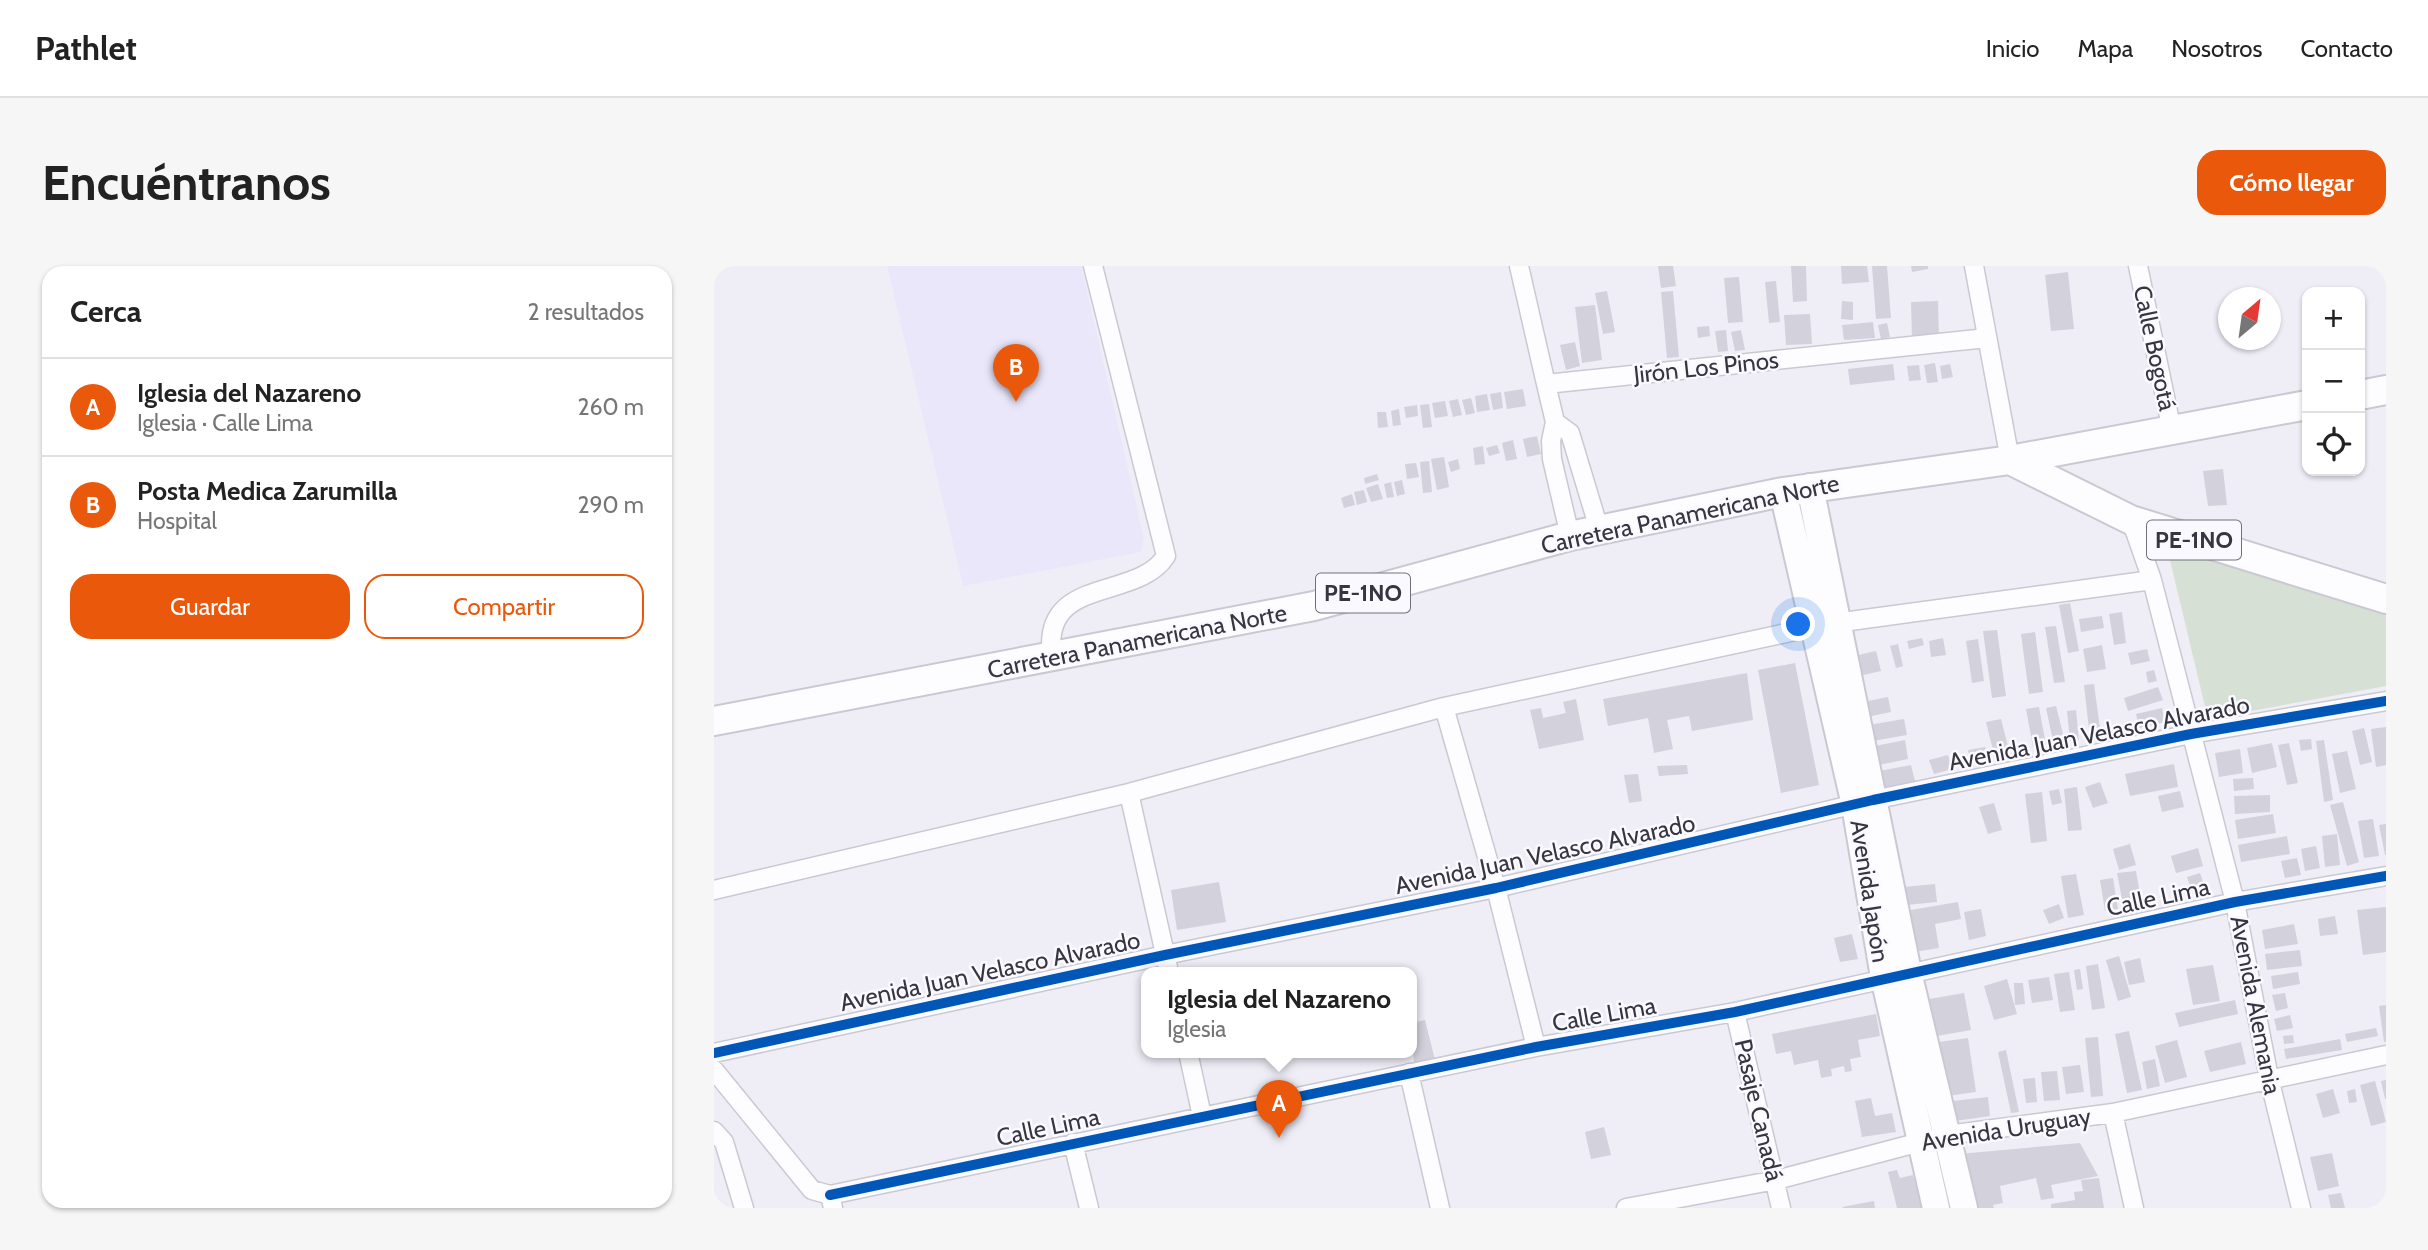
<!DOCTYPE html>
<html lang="es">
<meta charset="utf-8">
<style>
:root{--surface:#fff;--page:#f6f6f6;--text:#222;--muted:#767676;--line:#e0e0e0;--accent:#ea580c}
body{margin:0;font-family:Cabin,sans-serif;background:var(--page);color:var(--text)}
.controls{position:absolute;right:21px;top:21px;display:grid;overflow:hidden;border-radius:14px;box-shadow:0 2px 5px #0004}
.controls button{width:63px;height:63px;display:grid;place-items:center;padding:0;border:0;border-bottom:2px solid var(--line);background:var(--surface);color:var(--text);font:35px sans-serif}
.compass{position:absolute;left:1504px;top:21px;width:63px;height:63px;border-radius:50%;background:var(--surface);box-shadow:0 2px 5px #0004;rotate:29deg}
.you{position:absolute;left:1085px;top:359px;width:24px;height:24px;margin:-18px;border:5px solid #fff;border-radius:50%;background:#1a73e8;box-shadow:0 0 0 10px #1a73e833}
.badge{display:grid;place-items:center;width:46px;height:46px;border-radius:50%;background:var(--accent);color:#fff;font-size:23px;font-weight:700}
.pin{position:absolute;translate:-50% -58px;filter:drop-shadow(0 2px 4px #0008)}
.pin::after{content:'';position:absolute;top:37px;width:24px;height:21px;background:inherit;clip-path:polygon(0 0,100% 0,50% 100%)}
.popup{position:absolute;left:427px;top:701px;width:276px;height:91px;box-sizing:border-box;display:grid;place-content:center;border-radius:14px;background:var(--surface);filter:drop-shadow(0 2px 5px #0005);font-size:23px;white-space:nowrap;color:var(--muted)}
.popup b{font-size:26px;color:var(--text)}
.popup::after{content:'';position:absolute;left:50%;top:100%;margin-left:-14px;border:14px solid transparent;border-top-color:var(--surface)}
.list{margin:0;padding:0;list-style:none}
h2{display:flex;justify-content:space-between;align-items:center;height:91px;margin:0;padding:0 28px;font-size:30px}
h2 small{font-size:23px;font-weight:400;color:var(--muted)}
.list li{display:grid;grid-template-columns:46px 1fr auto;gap:21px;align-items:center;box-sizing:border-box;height:98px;padding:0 28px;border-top:2px solid var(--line)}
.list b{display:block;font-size:26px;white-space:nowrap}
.list p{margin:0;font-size:23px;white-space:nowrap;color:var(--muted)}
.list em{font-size:23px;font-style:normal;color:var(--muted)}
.actions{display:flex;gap:14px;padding:21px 28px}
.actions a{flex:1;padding:16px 0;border:2px solid var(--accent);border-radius:21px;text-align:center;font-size:24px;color:var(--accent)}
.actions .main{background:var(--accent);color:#fff}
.icon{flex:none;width:38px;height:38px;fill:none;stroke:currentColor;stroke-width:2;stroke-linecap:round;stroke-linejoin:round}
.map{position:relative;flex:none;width:1672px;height:942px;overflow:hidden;border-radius:21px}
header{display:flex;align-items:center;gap:42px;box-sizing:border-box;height:98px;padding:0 35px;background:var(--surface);border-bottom:2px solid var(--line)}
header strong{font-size:33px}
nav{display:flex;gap:38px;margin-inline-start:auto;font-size:24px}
.intro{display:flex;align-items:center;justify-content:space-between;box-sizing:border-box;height:168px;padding:0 42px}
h1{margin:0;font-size:49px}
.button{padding:18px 32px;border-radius:21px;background:var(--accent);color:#fff;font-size:24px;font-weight:700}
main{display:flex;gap:42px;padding:0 42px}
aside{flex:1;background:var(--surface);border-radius:21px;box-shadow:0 2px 5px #0004}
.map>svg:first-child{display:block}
.built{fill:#eae7fb}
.green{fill:#d7e0d5}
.building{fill:#d3d1db}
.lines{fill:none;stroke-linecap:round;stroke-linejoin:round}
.street-casing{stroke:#cac9d3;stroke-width:21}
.secondary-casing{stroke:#cac9d3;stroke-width:30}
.primary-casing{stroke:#cac9d3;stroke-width:32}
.street{stroke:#fdfcfe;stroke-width:18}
.secondary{stroke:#fdfcfe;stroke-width:26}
.primary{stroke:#fdfcfe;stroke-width:28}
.cycleway-casing{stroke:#f9f9ff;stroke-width:15}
.cycleway{stroke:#0057b8;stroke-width:10}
.labels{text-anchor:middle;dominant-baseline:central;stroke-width:5;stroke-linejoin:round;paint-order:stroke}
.shield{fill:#f9f9ff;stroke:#707079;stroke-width:2}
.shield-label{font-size:23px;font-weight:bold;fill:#363540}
.street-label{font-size:24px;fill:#363540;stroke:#f9f9ff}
</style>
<header>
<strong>Pathlet</strong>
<nav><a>Inicio</a><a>Mapa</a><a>Nosotros</a><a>Contacto</a></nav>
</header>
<div class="intro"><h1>Encuéntranos</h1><a class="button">Cómo llegar</a></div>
<main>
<aside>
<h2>Cerca<small>2 resultados</small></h2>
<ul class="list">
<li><span class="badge">A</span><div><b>Iglesia del Nazareno</b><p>Iglesia · Calle Lima</p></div><em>260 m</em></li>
<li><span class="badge">B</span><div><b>Posta Medica Zarumilla</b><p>Hospital</p></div><em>290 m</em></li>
</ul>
<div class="actions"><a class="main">Guardar</a><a>Compartir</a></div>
</aside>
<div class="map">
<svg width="1672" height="942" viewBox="0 0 1672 942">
<rect width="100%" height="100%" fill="#efeef7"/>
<path class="built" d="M 173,0 L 367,0 L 430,272 L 427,286 L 249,320 Z"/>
<path class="green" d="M 1469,280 L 1672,341 L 1672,420 L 1494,453 L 1455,290 Z"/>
<path class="building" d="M 944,0 L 959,0 L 962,20 L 947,22 Z
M 1077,0 L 1092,0 L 1093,35 L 1079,36 Z
M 1127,0 L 1153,0 L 1155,16 L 1128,18 Z
M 1158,0 L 1173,0 L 1177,52 L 1162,53 Z
M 1197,0 L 1214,0 L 1214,3 L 1198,6 Z
M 1354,6 L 1360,63 L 1337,65 L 1331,9 Z
M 1025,11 L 1029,56 L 1014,57 L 1010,12 Z
M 1062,15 L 1066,56 L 1055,57 L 1051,16 Z
M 893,25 L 901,66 L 889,68 L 881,27 Z
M 959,25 L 965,91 L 953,92 L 947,26 Z
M 1128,35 L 1139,36 L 1139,54 L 1127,53 Z
M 1224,35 L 1225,71 L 1198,72 L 1197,36 Z
M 881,39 L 888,94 L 868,97 L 861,41 Z
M 1096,48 L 1098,78 L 1072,79 L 1070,49 Z
M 1159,56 L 1161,72 L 1130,74 L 1128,59 Z
M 1173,57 L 1176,71 L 1167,73 L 1164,59 Z
M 995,60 L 996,70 L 984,72 L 983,61 Z
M 1012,64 L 1014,85 L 1004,86 L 1001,65 Z
M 1027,64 L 1031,84 L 1021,85 L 1017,66 Z
M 861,76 L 866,100 L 852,104 L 846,79 Z
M 1221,97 L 1224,116 L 1213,117 L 1210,99 Z
M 1179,98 L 1181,114 L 1136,119 L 1134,103 Z
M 1236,98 L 1239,111 L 1228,113 L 1226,100 Z
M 1205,99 L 1207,114 L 1195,115 L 1193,100 Z
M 809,123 L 812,140 L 793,143 L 790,126 Z
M 787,126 L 789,142 L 779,144 L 776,128 Z
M 773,128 L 776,144 L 763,146 L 761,130 Z
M 757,132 L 761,147 L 752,149 L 748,134 Z
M 744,133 L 748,149 L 739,151 L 735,135 Z
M 731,135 L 734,150 L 721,152 L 718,137 Z
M 715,138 L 718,161 L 709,162 L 706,139 Z
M 703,139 L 704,150 L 692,152 L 690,141 Z
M 685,143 L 687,159 L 679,160 L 677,145 Z
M 663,146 L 672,146 L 674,161 L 664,162 Z
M 823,170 L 827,188 L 813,191 L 809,173 Z
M 799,174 L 803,193 L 792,195 L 788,177 Z
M 783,179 L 786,187 L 775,190 L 772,182 Z
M 769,180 L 771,198 L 761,199 L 759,182 Z
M 730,191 L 735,221 L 723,224 L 717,193 Z
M 744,193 L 746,203 L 737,206 L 734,196 Z
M 715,195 L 718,226 L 709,227 L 706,196 Z
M 702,197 L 705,211 L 693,213 L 691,198 Z
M 1509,203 L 1513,239 L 1494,240 L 1489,205 Z
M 663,208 L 665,214 L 651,218 L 650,212 Z
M 688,214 L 691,228 L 683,230 L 680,216 Z
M 677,216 L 680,231 L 673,232 L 670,218 Z
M 664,218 L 669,233 L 657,236 L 652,222 Z
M 650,224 L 653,236 L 643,239 L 640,226 Z
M 638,228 L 641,239 L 630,242 L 627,232 Z
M 1356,337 L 1365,385 L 1354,387 L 1345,339 Z
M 1408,346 L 1412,377 L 1400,379 L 1395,348 Z
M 1388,350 L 1390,362 L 1367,366 L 1365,353 Z
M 1342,360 L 1351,416 L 1340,417 L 1331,361 Z
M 1283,364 L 1292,430 L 1278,432 L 1269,365 Z
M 1321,366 L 1329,426 L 1315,428 L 1307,368 Z
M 1208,372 L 1210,379 L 1195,383 L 1193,375 Z
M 1229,372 L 1232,389 L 1217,391 L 1215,375 Z
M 1264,373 L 1270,415 L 1258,417 L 1252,375 Z
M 1184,378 L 1189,400 L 1182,402 L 1176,380 Z
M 1388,379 L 1392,403 L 1373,406 L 1369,383 Z
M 1433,383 L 1436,395 L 1417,399 L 1414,387 Z
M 1162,385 L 1167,405 L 1141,411 L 1136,391 Z
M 1081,397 L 1105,519 L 1067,527 L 1044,404 Z
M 1440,404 L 1443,415 L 1434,417 L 1432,406 Z
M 1033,407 L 1039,454 L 978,465 L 975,450 L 953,454 L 959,483 L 940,487 L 934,452 L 894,460 L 889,433 Z
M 1380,418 L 1387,470 L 1376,472 L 1370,419 Z
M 1444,421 L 1449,434 L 1414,445 L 1410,432 Z
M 1174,431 L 1177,446 L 1153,451 L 1149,436 Z
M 862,433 L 870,474 L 825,483 L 816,444 L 827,442 L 829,452 L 852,447 L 849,436 Z
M 1342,440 L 1350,472 L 1339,475 L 1332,442 Z
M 1325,441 L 1332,479 L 1319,481 L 1312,443 Z
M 1448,442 L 1451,456 L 1425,462 L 1422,448 Z
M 1362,444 L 1365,474 L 1356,475 L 1353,445 Z
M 1190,453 L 1193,469 L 1159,475 L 1155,459 Z
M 1287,453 L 1295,484 L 1280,488 L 1272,456 Z
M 1672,461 L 1672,499 L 1662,501 L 1657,463 Z
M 1650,462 L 1658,496 L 1646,499 L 1638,465 Z
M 1597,473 L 1598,483 L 1587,485 L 1585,474 Z
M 1191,474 L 1194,493 L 1160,500 L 1156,481 Z
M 1610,474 L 1619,534 L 1610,536 L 1602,475 Z
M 1558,477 L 1563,501 L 1538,507 L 1533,482 Z
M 1575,477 L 1584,517 L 1573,519 L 1564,479 Z
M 1271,481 L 1274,493 L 1256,496 L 1254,484 Z
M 1526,483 L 1529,507 L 1505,511 L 1501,487 Z
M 1633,485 L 1642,523 L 1626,527 L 1618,488 Z
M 1234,489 L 1238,503 L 1220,508 L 1215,494 Z
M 1460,498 L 1464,521 L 1416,530 L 1411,508 Z
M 973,499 L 974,508 L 945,510 L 943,500 Z
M 1197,499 L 1201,515 L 1163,523 L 1160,506 Z
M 924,508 L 928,535 L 915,537 L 910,509 Z
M 1539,512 L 1540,523 L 1520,525 L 1519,513 Z
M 1386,516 L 1394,537 L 1379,542 L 1371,521 Z
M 1363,521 L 1368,564 L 1354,565 L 1350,523 Z
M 1345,523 L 1348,537 L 1338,539 L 1335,525 Z
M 1466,525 L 1470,541 L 1448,546 L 1444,530 Z
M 1328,526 L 1333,575 L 1317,577 L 1311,528 Z
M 1556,529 L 1556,546 L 1521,548 L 1520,530 Z
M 1629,536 L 1645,596 L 1633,600 L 1616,539 Z
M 1280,537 L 1288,564 L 1274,568 L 1265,541 Z
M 1559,548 L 1562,567 L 1524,573 L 1521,554 Z
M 1659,553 L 1665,590 L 1650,592 L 1644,555 Z
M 1672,558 L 1672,589 L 1671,589 L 1665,559 Z
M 1623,568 L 1626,599 L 1611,601 L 1608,570 Z
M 1573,570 L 1576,588 L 1527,596 L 1524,579 Z
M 1416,578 L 1422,599 L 1405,604 L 1399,583 Z
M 1602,580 L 1606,602 L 1591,605 L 1587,583 Z
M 1484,582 L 1489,600 L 1462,607 L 1457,590 Z
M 1583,592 L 1587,609 L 1571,612 L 1567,595 Z
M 1422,605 L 1429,646 L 1411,649 L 1403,607 Z
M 1486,607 L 1491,621 L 1478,626 L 1473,611 Z
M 1362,608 L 1370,649 L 1354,652 L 1347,610 Z
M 1399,612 L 1404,643 L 1391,645 L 1386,614 Z
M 505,616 L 512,656 L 463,664 L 457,624 Z
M 1221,618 L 1223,636 L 1192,639 L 1189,621 Z
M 1244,636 L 1247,653 L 1221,658 L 1225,682 L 1200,686 L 1191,645 Z
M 1345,638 L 1350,652 L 1335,658 L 1329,644 Z
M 1672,641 L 1672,686 L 1649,689 L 1643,644 Z
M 1267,643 L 1272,670 L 1255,674 L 1250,646 Z
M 1621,650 L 1624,668 L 1606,670 L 1604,653 Z
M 1580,658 L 1584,678 L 1551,683 L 1548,664 Z
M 1138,668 L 1144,693 L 1126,696 L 1120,672 Z
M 1586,684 L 1588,700 L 1553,704 L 1551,688 Z
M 1405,690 L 1417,731 L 1404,735 L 1392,694 Z
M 1426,692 L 1431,716 L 1415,719 L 1410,696 Z
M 1384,698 L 1391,742 L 1378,744 L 1372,700 Z
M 1499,699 L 1506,735 L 1479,739 L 1472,703 Z
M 1366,703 L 1369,723 L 1363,724 L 1360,704 Z
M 1355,706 L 1361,744 L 1346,746 L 1340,708 Z
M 1584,706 L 1586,718 L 1559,723 L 1557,710 Z
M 1335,711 L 1339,734 L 1318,737 L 1314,714 Z
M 1293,713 L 1303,748 L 1280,754 L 1270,720 Z
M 1300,717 L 1309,717 L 1311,738 L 1301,739 Z
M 1250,727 L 1257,764 L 1223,770 L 1215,733 Z
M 1571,727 L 1574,742 L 1562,745 L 1558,729 Z
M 1521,734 L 1524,748 L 1465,761 L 1461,747 Z
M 1672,739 L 1672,776 L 1670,776 L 1665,740 Z
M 1162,748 L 1166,770 L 1144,774 L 1147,791 L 1136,793 L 1138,805 L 1131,806 L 1130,800 L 1117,803 L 1118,810 L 1107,812 L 1104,794 L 1080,799 L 1077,785 L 1062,788 L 1058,768 Z
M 1576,749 L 1579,762 L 1563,765 L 1560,753 Z
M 711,754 L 721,794 L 700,799 L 698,757 Z
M 1662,762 L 1664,770 L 1633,776 L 1631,768 Z
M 1415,765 L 1428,824 L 1413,827 L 1401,768 Z
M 1579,769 L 1580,777 L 1570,778 L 1569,770 Z
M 1384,771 L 1389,830 L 1377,831 L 1371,772 Z
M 1254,772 L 1262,826 L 1233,830 L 1225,776 Z
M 1626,773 L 1628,784 L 1572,793 L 1570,783 Z
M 1463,774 L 1473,811 L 1451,817 L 1441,780 Z
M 1527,776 L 1532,798 L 1496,806 L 1490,785 Z
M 1292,784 L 1305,846 L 1297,847 L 1284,786 Z
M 1441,793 L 1446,820 L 1433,823 L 1428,796 Z
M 1366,799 L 1370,826 L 1352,828 L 1348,801 Z
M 1343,805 L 1346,834 L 1330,835 L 1327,806 Z
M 1321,812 L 1323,836 L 1312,837 L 1309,813 Z
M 1672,814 L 1672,833 L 1671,833 L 1667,815 Z
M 1661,815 L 1672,856 L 1657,860 L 1646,819 Z
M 1619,823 L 1626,847 L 1609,852 L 1602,828 Z
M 1641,823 L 1643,836 L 1635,837 L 1633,825 Z
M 1274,831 L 1276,850 L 1241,855 L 1239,835 Z
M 1157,832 L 1161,850 L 1178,847 L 1182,866 L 1148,871 L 1141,835 Z
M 890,861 L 897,889 L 877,893 L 871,866 Z
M 1366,877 L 1384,910 L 1337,919 L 1340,932 L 1327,934 L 1322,912 L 1286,920 L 1289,937 L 1279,939 L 1280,942 L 1256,942 L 1245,888 Z
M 1618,887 L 1625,920 L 1604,925 L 1596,891 Z
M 1183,904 L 1186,912 L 1199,909 L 1208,942 L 1183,942 L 1174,906 Z
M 1385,912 L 1390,942 L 1337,942 L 1337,938 L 1361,934 L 1360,926 L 1369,925 L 1367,914 Z
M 1627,927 L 1631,942 L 1617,942 L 1614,929 Z
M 1160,935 L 1161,942 L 1129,942 L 1128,941 Z"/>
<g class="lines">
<g class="street-casing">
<path id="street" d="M 805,0 L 832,118 L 1273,72
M 1260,0 L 1296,194
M 1424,0 L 1458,165
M 832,118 L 841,156 L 837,175 L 838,193 L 856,270
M 841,156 L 856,167 L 885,263
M 1417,254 L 1438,314 L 1521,636 L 1555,812 L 1587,942
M 338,392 C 326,308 423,336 452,290 L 379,0
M 730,441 L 782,622 L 822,781
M 415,527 L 455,706
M 0,624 L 415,527 L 730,441 L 1114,358 L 1438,314
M 1021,746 L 1067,942
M 474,786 L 488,850
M 0,787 L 451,689 L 782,622 L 1159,534 L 1477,468 L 1672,435
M 0,804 L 98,924 L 116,929 L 119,942
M 695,807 L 726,942
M 1399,847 L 1420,942
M 0,865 L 10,876 L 30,942
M 359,877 L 375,942
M 116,929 L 822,781 L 1021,746 L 1521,636 L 1672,610
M 912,942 L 1062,914 L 1233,869 L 1399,847 L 1672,789"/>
</g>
<g class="secondary-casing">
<path id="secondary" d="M 1096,221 L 1194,706 L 1250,942
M 1069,226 L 1141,539 L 1170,711 L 1222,942"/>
</g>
<g class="primary-casing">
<path id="primary" d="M 1646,129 L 1672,124
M 1296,194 L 1417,254 L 1672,333
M 0,455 L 600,340 L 856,270 L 1069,226 L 1296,194 L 1593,139"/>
</g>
<use href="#street" class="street"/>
<use href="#secondary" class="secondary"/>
<use href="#primary" class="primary"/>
<g class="cycleway-casing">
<path id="cycleway" d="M 0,787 L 451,689 L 782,622 L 1159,534 L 1477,468 L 1672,435
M 116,929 L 822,781 L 1021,746 L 1521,636 L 1672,610"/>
</g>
<use href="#cycleway" class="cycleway"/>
</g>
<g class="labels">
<g class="shield">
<rect x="1433" y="254.5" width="94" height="39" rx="5"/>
<rect x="602" y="307.5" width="94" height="39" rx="5"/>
</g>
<g class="shield-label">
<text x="1480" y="274">PE-1NO</text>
<text x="649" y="327">PE-1NO</text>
</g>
<g class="street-label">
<text transform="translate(1441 82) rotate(78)">Calle Bogotá</text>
<text transform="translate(992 101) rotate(-6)">Jirón Los Pinos</text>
<text transform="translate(976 248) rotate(-12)">Carretera Panamericana Norte</text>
<text transform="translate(423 375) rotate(-11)">Carretera Panamericana Norte</text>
<text transform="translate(1385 467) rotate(-11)">Avenida Juan Velasco Alvarado</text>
<text transform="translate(831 588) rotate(-12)">Avenida Juan Velasco Alvarado</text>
<text transform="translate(1156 625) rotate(81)">Avenida Japón</text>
<text transform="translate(1444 631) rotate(-12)">Calle Lima</text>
<text transform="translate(276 705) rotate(-12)">Avenida Juan Velasco Alvarado</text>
<text transform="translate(1542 739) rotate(79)">Avenida Alemania</text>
<text transform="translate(890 748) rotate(-10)">Calle Lima</text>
<text transform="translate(1045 844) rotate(77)">Pasaje Canadá</text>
<text transform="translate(334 861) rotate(-12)">Calle Lima</text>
<text transform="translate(1292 863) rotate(-9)">Avenida Uruguay</text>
</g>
</g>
</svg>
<div class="controls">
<button>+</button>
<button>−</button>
<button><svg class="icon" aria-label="locate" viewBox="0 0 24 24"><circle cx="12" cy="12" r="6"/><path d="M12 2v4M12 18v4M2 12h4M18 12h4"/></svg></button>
</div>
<svg class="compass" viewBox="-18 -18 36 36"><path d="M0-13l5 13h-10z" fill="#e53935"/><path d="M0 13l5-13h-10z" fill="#767676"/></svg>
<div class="you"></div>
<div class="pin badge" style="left:565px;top:872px">A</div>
<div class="popup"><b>Iglesia del Nazareno</b>Iglesia</div>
<div class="pin badge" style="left:302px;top:136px">B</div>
</div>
</main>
